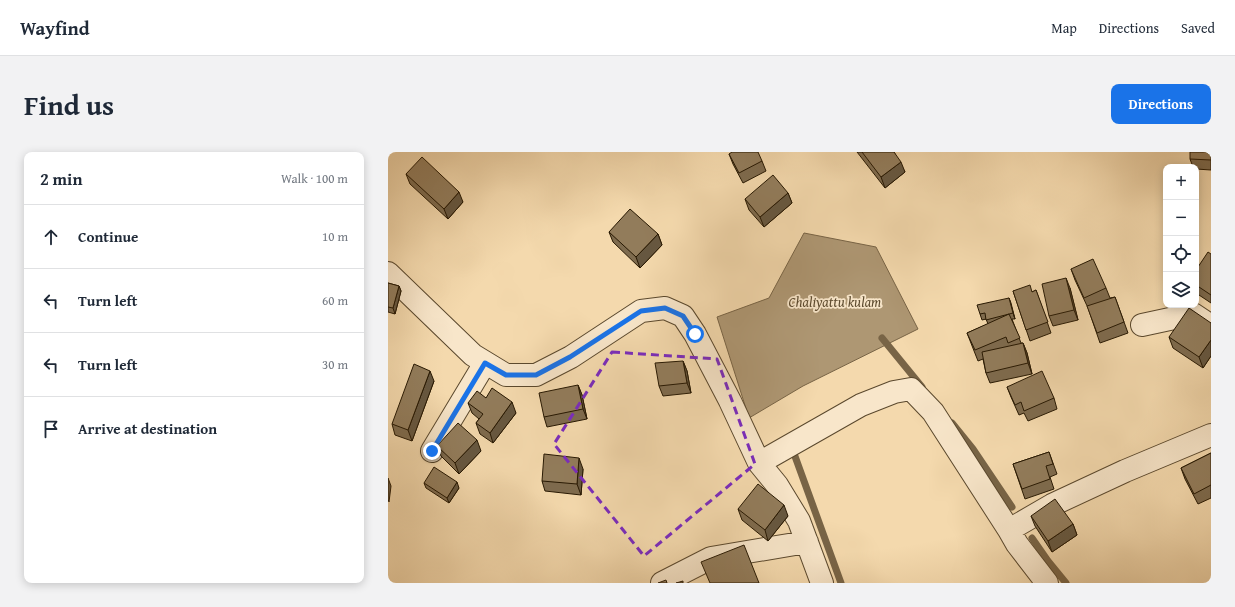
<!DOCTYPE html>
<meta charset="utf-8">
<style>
:root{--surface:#fff;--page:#f2f2f3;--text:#1f2937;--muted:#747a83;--line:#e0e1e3;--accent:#1a73e8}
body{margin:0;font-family:"Gentium Book Plus",serif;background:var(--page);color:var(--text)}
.controls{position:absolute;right:12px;top:12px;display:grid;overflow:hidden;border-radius:8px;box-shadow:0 2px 10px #0003}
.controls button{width:36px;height:36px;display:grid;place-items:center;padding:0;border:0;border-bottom:1px solid var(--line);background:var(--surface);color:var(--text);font:20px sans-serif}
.stop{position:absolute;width:12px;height:12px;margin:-9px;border:3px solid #1a73e8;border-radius:50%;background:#fff}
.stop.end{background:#1a73e8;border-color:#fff;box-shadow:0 1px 4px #0008}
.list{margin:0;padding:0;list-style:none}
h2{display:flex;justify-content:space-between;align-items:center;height:52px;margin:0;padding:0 16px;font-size:17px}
h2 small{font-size:13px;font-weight:400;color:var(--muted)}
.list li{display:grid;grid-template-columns:26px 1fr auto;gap:12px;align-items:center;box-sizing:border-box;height:64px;padding:0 16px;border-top:1px solid var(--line)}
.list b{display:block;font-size:15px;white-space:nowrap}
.list em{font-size:13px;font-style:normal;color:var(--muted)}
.icon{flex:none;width:22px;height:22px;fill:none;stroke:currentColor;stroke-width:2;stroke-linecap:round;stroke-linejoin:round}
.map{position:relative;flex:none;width:823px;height:431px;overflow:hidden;border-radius:8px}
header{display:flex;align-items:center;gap:24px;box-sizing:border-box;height:56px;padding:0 20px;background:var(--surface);border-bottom:1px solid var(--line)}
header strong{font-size:19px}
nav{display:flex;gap:22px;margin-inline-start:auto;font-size:14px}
.intro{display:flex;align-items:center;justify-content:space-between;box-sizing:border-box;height:96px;padding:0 24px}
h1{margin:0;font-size:28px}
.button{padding:10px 18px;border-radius:8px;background:var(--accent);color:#fff;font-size:14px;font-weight:700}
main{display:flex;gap:24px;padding:0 24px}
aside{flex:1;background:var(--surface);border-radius:8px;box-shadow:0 2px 10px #0003}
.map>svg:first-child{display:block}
.water{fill:#ae9773;stroke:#786446}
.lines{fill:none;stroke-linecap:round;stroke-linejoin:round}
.stream{stroke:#786446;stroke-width:7}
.minor-casing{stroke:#5a482d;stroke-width:24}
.minor{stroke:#f8e6ca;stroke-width:22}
.wall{fill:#7e6b4e;stroke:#271802}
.shaded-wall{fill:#665740;stroke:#271802}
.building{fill:#927c5b;stroke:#271802}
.route{stroke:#1a73e8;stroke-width:5}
.marked{fill:none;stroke:#7b2cbf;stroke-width:3;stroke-dasharray:8 5;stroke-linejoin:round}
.labels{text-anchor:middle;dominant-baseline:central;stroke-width:3.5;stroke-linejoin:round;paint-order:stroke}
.water-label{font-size:14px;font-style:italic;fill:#5d4b2f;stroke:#f8e6ca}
</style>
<header>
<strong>Wayfind</strong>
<nav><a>Map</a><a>Directions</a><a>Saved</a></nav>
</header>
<div class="intro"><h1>Find us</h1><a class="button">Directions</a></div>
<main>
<aside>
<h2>2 min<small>Walk · 100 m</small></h2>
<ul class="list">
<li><svg class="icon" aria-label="ahead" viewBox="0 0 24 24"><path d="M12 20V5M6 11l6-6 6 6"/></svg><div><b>Continue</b></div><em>10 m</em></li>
<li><svg class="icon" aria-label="left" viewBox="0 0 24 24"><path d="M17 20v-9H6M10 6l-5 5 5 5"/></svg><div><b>Turn left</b></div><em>60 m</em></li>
<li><svg class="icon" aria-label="left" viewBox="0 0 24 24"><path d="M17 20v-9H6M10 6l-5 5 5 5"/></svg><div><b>Turn left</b></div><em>30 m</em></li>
<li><svg class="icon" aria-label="arrive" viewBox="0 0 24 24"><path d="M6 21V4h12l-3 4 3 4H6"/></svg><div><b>Arrive at destination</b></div></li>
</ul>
</aside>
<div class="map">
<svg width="823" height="431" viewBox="0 0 823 431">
<rect width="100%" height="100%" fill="#f4d9ad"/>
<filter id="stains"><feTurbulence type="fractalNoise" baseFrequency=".005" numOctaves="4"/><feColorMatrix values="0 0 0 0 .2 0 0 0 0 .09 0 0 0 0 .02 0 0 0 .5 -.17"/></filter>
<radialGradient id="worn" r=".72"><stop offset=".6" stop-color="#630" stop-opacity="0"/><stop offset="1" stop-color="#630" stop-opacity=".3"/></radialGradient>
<path class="water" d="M 416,81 L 488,95 L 530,177 L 415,234 L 361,266 L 329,165 L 381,146 Z"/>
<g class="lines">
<path class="stream" d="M 494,186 L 534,235
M 564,271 L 585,297 L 624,355
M 404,296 L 453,431
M 644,386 L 660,409 L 678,431"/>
<g class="minor-casing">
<path id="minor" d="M 0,121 L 85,203 L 118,223 L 148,223 L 183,205 L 253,159 L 277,156 L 295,164 L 307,182 L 342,249 L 371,311 L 389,333 L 411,369 L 434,431
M 754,173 L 805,162 L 823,174
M 44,299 L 97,211
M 371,311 L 473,253 L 506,240 L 523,237 L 545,260 L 621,378
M 274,431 L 323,406 L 419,390
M 659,431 L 629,392 L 621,378 L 664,353 L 737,319 L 823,283"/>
</g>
<use href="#minor" class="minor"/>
</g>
<path class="wall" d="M 469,0 L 506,0 L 517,20 L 497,36 Z
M 823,0 L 823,18 L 808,17 L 808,15 L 805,15 L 802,7 Z
M 341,2 L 374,9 L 378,19 L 355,31 L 345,12 Z
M 18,22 L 75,50 L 60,67 L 22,32 Z
M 400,41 L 404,51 L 376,75 L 361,58 L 357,47 Z
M 221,80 L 270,82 L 274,93 L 252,116 L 225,90 Z
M 823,102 L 823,151 L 808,141 L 808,118 Z
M 683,117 L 718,136 L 722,146 L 727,145 L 740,181 L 712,191 L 700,156 L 687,128 Z
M 0,131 L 11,134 L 13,139 L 7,162 L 0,160 Z
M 682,136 L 690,168 L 665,174 L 661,164 Z
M 648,138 L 663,181 L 642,189 L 625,139 L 644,140 Z
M 621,146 L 627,167 L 624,167 L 633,191 L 635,191 L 639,201 L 644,222 L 602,231 L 598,221 L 595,207 L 590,209 L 579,181 L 600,172 L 598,167 L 594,168 L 592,162 Z
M 823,171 L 823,204 L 815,216 L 785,196 L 781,185 Z
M 295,209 L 299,219 L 303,241 L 275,244 L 271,234 Z
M 46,229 L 24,289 L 7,283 L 4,272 Z
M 190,233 L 194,243 L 199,267 L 159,275 L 156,265 Z
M 619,235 L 666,246 L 669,257 L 640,269 L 636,261 L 631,263 L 623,245 Z
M 98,246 L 128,261 L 105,291 L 92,282 L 88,271 L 91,267 L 84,261 L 80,251 Z
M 49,294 L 93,299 L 71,322 L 53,304 Z
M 661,300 L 669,322 L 662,325 L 666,337 L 637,347 L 625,312 Z
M 823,301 L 823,346 L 810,352 L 797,327 L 793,316 Z
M 195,317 L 193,343 L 157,339 L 154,329 Z
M 36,331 L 71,336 L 61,351 L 38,336 Z
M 350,357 L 400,364 L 380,389 L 354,368 Z
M 643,364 L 685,372 L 689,383 L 664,400 L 647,374 Z"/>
<path class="shaded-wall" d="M 513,10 L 517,20 L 497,36 L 493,25 Z
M 71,40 L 75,50 L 60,67 L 56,57 Z
M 400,41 L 404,51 L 376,75 L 372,65 Z
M 270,82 L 274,93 L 252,116 L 248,105 Z
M 678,126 L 682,136 L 690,168 L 686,158 Z
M 11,134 L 13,139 L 7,162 L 5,156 Z
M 621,146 L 623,151 L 627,167 L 625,161 Z
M 823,188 L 823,204 L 815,216 L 811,205 Z
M 635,191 L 639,201 L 644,222 L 640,211 Z
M 295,209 L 299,219 L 303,241 L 299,231 Z
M 42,219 L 46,229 L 24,289 L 20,278 Z
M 190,233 L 194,243 L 199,267 L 195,257 Z
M 124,250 L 128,261 L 105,291 L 102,281 Z
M 89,288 L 93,299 L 71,322 L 67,311 Z
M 191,306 L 195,317 L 193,343 L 189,332 Z
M 0,326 L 3,334 L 1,350 L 0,347 Z
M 69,330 L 71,336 L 61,351 L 59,346 Z
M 396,353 L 400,364 L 380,389 L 377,378 Z
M 685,372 L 689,383 L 664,400 L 660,389 Z"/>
<path class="building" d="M 344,0 L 370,0 L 374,9 L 351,21 L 341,2 Z
M 474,0 L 506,0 L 513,10 L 493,25 Z
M 802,0 L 823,0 L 823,8 L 802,7 Z
M 34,5 L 71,40 L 56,57 L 18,22 Z
M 385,23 L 400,41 L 372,65 L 357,47 Z
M 242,57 L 270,82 L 248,105 L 221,80 Z
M 820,100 L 823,102 L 823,143 L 808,133 L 808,118 Z
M 705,107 L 718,136 L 696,146 L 683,117 Z
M 678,126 L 686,158 L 661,164 L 654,132 Z
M 0,131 L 11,134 L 5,156 L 0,155 Z
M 642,133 L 644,140 L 648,138 L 660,170 L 638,178 L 625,139 Z
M 727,145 L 736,170 L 709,181 L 699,154 Z
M 621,146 L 625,161 L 598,168 L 597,161 L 592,162 L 589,153 Z
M 801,156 L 823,171 L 823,188 L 811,205 L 781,185 Z
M 621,162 L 632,186 L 620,191 L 618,185 L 587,198 L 579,181 Z
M 635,191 L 640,211 L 598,221 L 594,200 Z
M 295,209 L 299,231 L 271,234 L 267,211 Z
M 26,212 L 42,219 L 20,278 L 4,272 Z
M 654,219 L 666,246 L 636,259 L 633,250 L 627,253 L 619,235 Z
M 190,233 L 195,257 L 156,265 L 151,241 Z
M 104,236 L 124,250 L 102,281 L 88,271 L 95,262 L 80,251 L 89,239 L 98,246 Z
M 70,271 L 89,288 L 67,311 L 49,294 Z
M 661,300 L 665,312 L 658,314 L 662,327 L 634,337 L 625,312 Z
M 823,301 L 823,333 L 806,342 L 793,316 Z
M 156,302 L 191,306 L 189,332 L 154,329 Z
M 46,315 L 69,330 L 59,346 L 36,331 Z
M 370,332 L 396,353 L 377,378 L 350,357 Z
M 667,347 L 685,372 L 660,389 L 643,364 Z
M 356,393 L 371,431 L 322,431 L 313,410 Z
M 278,428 L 279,431 L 270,431 Z
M 295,429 L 295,431 L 288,431 Z"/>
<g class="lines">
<path class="route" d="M 44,299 L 97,211 L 118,223 L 148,223 L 182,205 L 253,159 L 277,156 L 295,164 L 307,182"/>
</g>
<path class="marked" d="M 224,200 L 329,207 L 367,312 L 256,404 L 166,292 Z"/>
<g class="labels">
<g class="water-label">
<text x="447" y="150">Chaliyattu kulam</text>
</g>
</g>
<rect width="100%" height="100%" filter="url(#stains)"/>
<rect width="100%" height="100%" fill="url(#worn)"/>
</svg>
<div class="controls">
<button>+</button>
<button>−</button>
<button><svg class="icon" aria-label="locate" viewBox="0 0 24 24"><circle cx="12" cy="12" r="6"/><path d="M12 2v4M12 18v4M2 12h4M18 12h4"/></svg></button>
<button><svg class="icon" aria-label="layers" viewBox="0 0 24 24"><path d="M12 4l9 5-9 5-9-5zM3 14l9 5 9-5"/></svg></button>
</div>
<div class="stop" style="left:307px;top:182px"></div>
<div class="stop end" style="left:44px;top:299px"></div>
</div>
</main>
